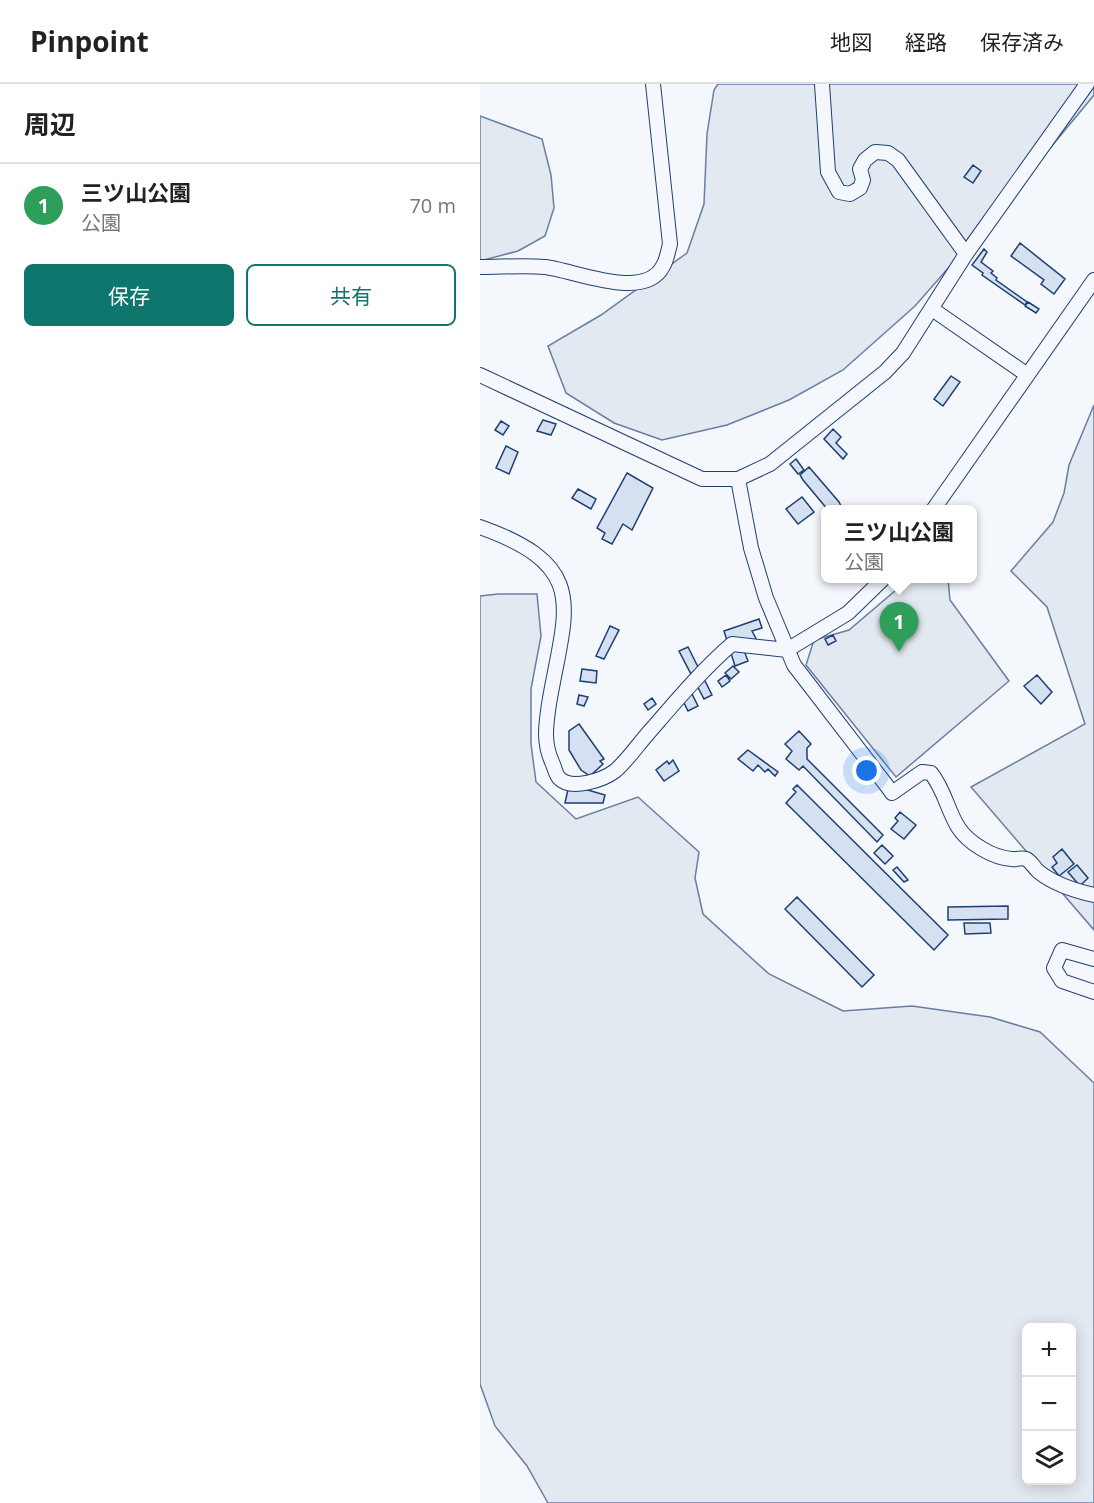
<!DOCTYPE html>
<html lang="ja">
<meta charset="utf-8">
<style>
:root{--surface:#fff;--page:#f6f6f6;--text:#222;--muted:#767676;--line:#e0e0e0;--accent:#0f766e}
body{margin:0;font-family:"Open Sans","Noto Sans JP",sans-serif;background:var(--page);color:var(--text)}
.controls{position:absolute;right:18px;bottom:18px;display:grid;overflow:hidden;border-radius:9px;box-shadow:0 3px 15px #0003}
.controls button{width:54px;height:54px;display:grid;place-items:center;padding:0;border:0;border-bottom:2px solid var(--line);background:var(--surface);color:var(--text);font:30px sans-serif}
.you{position:absolute;left:387px;top:687px;width:21px;height:21px;margin:-15px;border:4px solid #fff;border-radius:50%;background:#1a73e8;box-shadow:0 0 0 9px #1a73e833}
.badge{display:grid;place-items:center;width:39px;height:39px;border-radius:50%;background:var(--accent);color:#fff;font-size:20px;font-weight:700}
.pin{position:absolute;translate:-50% -50px;filter:drop-shadow(0 2px 3px #0008)}
.pin::after{content:'';position:absolute;top:32px;width:21px;height:18px;background:inherit;clip-path:polygon(0 0,100% 0,50% 100%)}
.popup{position:absolute;left:341px;top:421px;width:156px;height:78px;box-sizing:border-box;display:grid;place-content:center;border-radius:9px;background:var(--surface);filter:drop-shadow(0 2px 4px #0005);font-size:20px;white-space:nowrap;color:var(--muted)}
.popup b{font-size:22px;color:var(--text)}
.popup::after{content:'';position:absolute;left:50%;top:100%;margin-left:-12px;border:12px solid transparent;border-top-color:var(--surface)}
.list{margin:0;padding:0;list-style:none}
h2{display:flex;justify-content:space-between;align-items:center;height:78px;margin:0;padding:0 24px;font-size:26px}
h2 small{font-size:20px;font-weight:400;color:var(--muted)}
.list li{display:grid;grid-template-columns:39px 1fr auto;gap:18px;align-items:center;box-sizing:border-box;height:84px;padding:0 24px;border-top:2px solid var(--line)}
.list b{display:block;font-size:22px;white-space:nowrap}
.list p{margin:0;font-size:20px;white-space:nowrap;color:var(--muted)}
.list em{font-size:20px;font-style:normal;color:var(--muted)}
.actions{display:flex;gap:12px;padding:18px 24px}
.actions a{flex:1;padding:14px 0;border:2px solid var(--accent);border-radius:9px;text-align:center;font-size:21px;color:var(--accent)}
.actions .main{background:var(--accent);color:#fff}
.icon{flex:none;width:33px;height:33px;fill:none;stroke:currentColor;stroke-width:2;stroke-linecap:round;stroke-linejoin:round}
.map{position:relative;flex:none;width:614px;height:1419px;overflow:hidden}
header{display:flex;align-items:center;gap:36px;box-sizing:border-box;height:84px;padding:0 30px;background:var(--surface);border-bottom:2px solid var(--line)}
header strong{font-size:28px}
nav{display:flex;gap:33px;margin-inline-start:auto;font-size:21px}
main{display:flex}
aside{flex:1;background:var(--surface)}
.map>svg:first-child{display:block}
.green{fill:#e3e9f0;stroke:#687fa3;stroke-width:1.5;fill-rule:evenodd}
.building{fill:#d5e0f0;stroke:#1d3f73;stroke-width:1.5}
.lines{fill:none;stroke-linecap:round;stroke-linejoin:round}
.minor-casing{stroke:#1d3f73;stroke-width:16}
.minor{stroke:#f4f7fb;stroke-width:14}
</style>
<header>
<strong>Pinpoint</strong>
<nav><a>地図</a><a>経路</a><a>保存済み</a></nav>
</header>
<main>
<aside>
<h2>周辺<small></small></h2>
<ul class="list">
<li><span class="badge" style="background:#2e9e5b">1</span><div><b>三ツ山公園</b><p>公園</p></div><em>70 m</em></li>
</ul>
<div class="actions"><a class="main">保存</a><a>共有</a></div>
</aside>
<div class="map">
<svg width="614" height="1419" viewBox="0 0 614 1419">
<rect width="100%" height="100%" fill="#f4f7fb"/>
<path class="green" d="M 238,0 L 614,0 L 614,11 L 513,133 L 435,222 L 363,286 L 309,316 L 247,341 L 182,356 L 134,339 L 86,309 L 68,262 L 121,231 L 207,169 L 224,120 L 227,50 L 234,6 Z
M 0,32 L 62,55 L 71,91 L 74,124 L 65,152 L 38,167 L 0,177 Z
M 614,321 L 614,846 L 491,703 L 605,640 L 567,523 L 531,487 L 573,438 L 584,409 L 589,381 Z
M 429,495 L 468,495 L 470,516 L 529,597 L 416,693 L 326,581 L 334,556 L 369,546 Z
M 18,510 L 57,510 L 61,552 L 51,605 L 51,660 L 56,698 L 96,735 L 158,713 L 219,768 L 215,794 L 223,830 L 289,890 L 363,927 L 432,922 L 510,933 L 560,948 L 614,999 L 614,1419 L 68,1419 L 47,1382 L 15,1342 L 0,1300 L 0,512 ZM 546,1244 L 592,1244 L 592,1396 L 546,1396 Z"/>
<path class="building" d="M 493,81 L 501,87 L 493,99 L 484,93 Z
M 540,159 L 585,195 L 574,210 L 561,200 L 564,196 L 531,172 Z
M 504,165 L 507,168 L 501,178 L 513,187 L 511,189 L 517,194 L 516,196 L 547,218 L 545,221 L 502,191 L 503,189 L 492,181 Z
M 548,218 L 559,225 L 556,229 L 545,222 Z
M 471,292 L 480,298 L 463,322 L 454,315 Z
M 63,336 L 76,340 L 71,351 L 57,347 Z
M 21,337 L 29,342 L 23,351 L 15,346 Z
M 353,345 L 361,353 L 356,359 L 367,370 L 363,375 L 344,355 Z
M 26,362 L 38,368 L 29,390 L 16,384 Z
M 316,375 L 324,386 L 318,390 L 310,380 Z
M 329,383 L 359,418 L 361,422 L 357,426 L 348,426 L 323,396 L 320,391 Z
M 147,389 L 173,404 L 152,446 L 143,440 L 132,460 L 122,455 L 125,449 L 117,444 Z
M 98,405 L 116,415 L 111,425 L 92,414 Z
M 322,413 L 334,428 L 318,440 L 306,425 Z
M 279,535 L 282,544 L 272,547 L 281,564 L 263,564 L 268,577 L 255,582 L 244,547 Z
M 130,542 L 139,546 L 124,575 L 116,572 Z
M 353,551 L 356,557 L 348,561 L 345,555 Z
M 208,563 L 232,611 L 224,615 L 199,567 Z
M 253,582 L 259,588 L 251,595 L 245,589 Z
M 102,585 L 117,587 L 116,599 L 100,597 Z
M 246,591 L 250,597 L 242,603 L 238,597 Z
M 557,591 L 572,608 L 561,620 L 544,602 Z
M 211,608 L 218,622 L 208,627 L 201,613 Z
M 99,611 L 108,613 L 104,622 L 97,620 Z
M 172,614 L 176,620 L 168,626 L 164,620 Z
M 99,640 L 124,675 L 120,677 L 123,680 L 110,692 L 101,686 L 89,666 L 89,647 Z
M 319,647 L 331,660 L 327,664 L 327,675 L 403,751 L 397,758 L 323,682 L 319,686 L 306,675 L 312,667 L 305,660 Z
M 268,666 L 298,688 L 295,692 L 288,685 L 285,688 L 278,681 L 273,687 L 258,675 Z
M 193,676 L 199,687 L 184,697 L 176,686 L 187,677 L 189,680 Z
M 317,701 L 468,851 L 454,866 L 306,719 L 316,708 L 313,705 Z
M 94,702 L 125,711 L 123,719 L 85,719 L 88,705 Z
M 420,728 L 436,741 L 424,755 L 411,745 L 418,737 L 415,734 Z
M 402,761 L 413,772 L 405,780 L 394,769 Z
M 582,765 L 594,780 L 579,792 L 572,783 L 577,779 L 573,773 Z
M 597,781 L 608,794 L 600,802 L 588,788 Z
M 417,783 L 428,796 L 424,798 L 413,786 Z
M 317,813 L 394,891 L 382,903 L 305,825 Z
M 528,822 L 528,835 L 468,836 L 468,823 Z
M 484,839 L 510,839 L 511,849 L 485,850 Z"/>
<g class="lines">
<g class="minor-casing">
<path id="minor" d="M 342,0 L 348,88 L 359,108 L 370,110 L 380,104 L 383,96 L 380,85 L 385,76 L 395,68 L 408,69 L 418,76 L 486,170
M 0,183 C 21,183 44,181 65,183 C 94,186 165,218 183,182 C 187,176 188,167 190,160 L 173,0
M 452,225 L 546,290
M 0,291 L 222,395 L 258,395 L 290,380 L 405,288 L 423,269 L 486,170 L 607,0
M 258,395 L 271,464 L 286,514 L 314,581 L 407,702 L 412,709 L 442,688 L 451,689 C 465,707 467,725 478,743 C 488,759 513,774 532,775 C 538,776 541,773 546,775 C 552,778 554,784 559,788 C 574,800 596,807 614,811
M 453,426 L 614,196
M 0,443 C 112,483 85,525 69,620 C 66,641 63,658 72,678 C 74,682 76,691 79,694 C 91,707 123,696 135,687 C 148,676 159,659 171,646 C 197,616 222,586 252,560 L 307,566 L 368,529 L 404,494
M 614,875 L 582,866 L 574,884 L 582,897 L 614,908"/>
</g>
<use href="#minor" class="minor"/>
</g>
</svg>
<div class="controls">
<button>+</button>
<button>−</button>
<button><svg class="icon" aria-label="layers" viewBox="0 0 24 24"><path d="M12 4l9 5-9 5-9-5zM3 14l9 5 9-5"/></svg></button>
</div>
<div class="you"></div>
<div class="pin badge" style="left:419px;top:568px;background:#2e9e5b">1</div>
<div class="popup"><b>三ツ山公園</b>公園</div>
</div>
</main>
